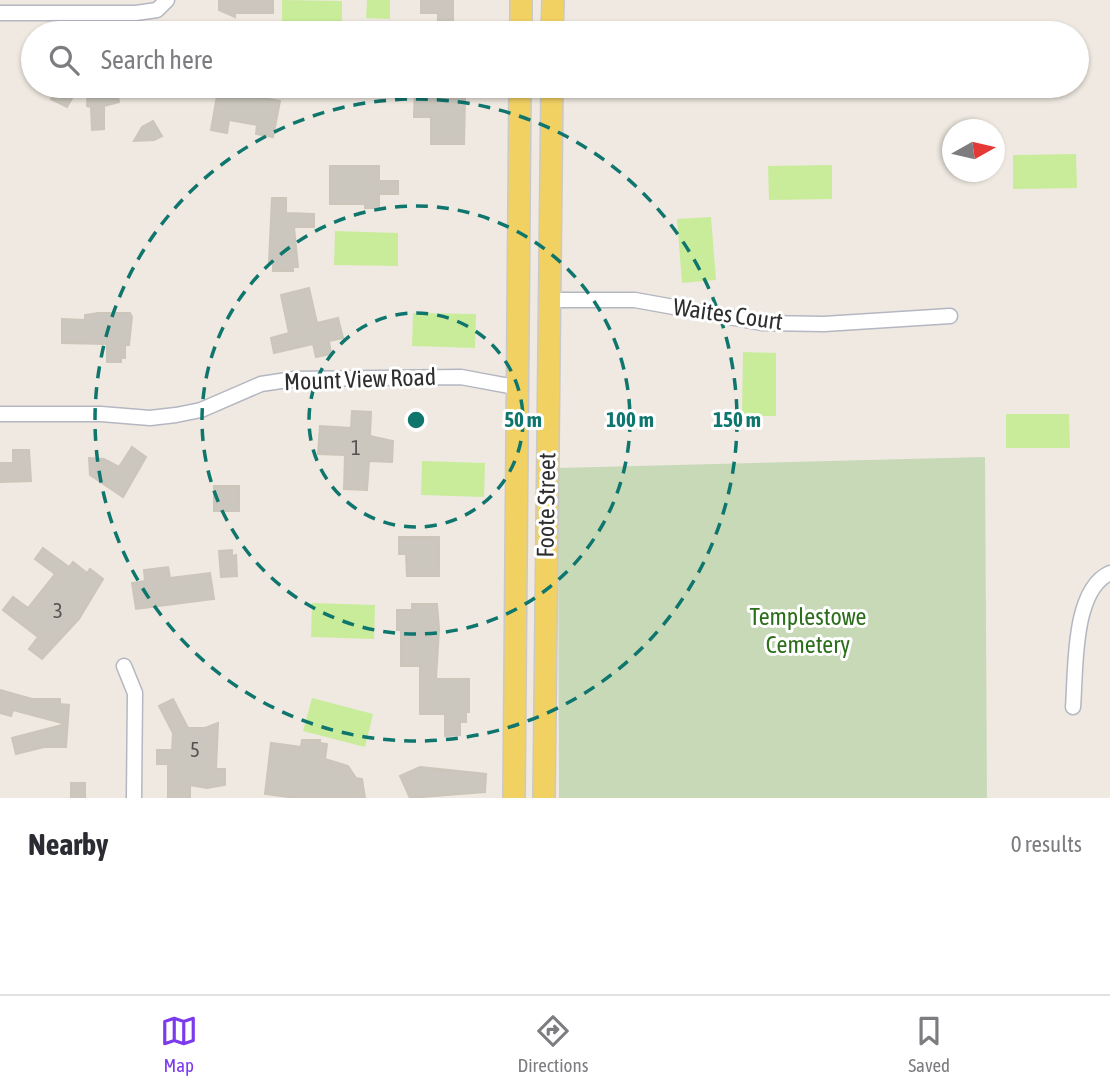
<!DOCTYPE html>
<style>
:root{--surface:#fff;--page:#f7f7f7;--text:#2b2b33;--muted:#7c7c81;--line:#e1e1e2;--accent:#7c3aed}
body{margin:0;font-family:"Asap Condensed",sans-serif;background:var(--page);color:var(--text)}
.compass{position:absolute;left:942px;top:119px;width:63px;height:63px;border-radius:50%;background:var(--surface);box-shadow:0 2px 5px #0004;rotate:82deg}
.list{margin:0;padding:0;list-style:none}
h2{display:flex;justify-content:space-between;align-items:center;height:91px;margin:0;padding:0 28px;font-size:30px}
h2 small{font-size:23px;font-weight:400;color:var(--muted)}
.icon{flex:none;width:38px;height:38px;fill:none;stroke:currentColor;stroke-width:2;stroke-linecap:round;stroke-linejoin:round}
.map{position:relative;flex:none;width:1110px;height:798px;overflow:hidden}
.search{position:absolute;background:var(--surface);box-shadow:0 2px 5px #0004;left:21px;right:21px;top:21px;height:77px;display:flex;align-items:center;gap:18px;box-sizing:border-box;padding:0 24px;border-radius:38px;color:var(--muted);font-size:26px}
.sheet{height:196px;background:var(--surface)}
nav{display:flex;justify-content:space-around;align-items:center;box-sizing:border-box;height:98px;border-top:2px solid var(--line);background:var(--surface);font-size:19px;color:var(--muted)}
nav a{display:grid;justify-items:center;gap:4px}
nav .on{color:var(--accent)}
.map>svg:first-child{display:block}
.cemetery{fill:#c8d9b8}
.pitch{fill:#c9ec9a}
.building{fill:#cbc7bf;stroke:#cbc5ba;stroke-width:2}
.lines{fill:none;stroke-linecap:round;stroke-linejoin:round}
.minor-casing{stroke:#b4b7c1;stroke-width:17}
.primary-casing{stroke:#c9c9c9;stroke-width:24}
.minor{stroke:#fff;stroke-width:14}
.primary{stroke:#f2d163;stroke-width:21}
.ring{fill:none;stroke:#0f766e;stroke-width:3.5;stroke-dasharray:12 9}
.labels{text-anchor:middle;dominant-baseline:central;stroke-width:6;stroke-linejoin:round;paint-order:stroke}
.number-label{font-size:21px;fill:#555452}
.street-label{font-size:24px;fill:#2e2e2e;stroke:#fff}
.park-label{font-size:24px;fill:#2c6e1b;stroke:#fff}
.centre{fill:#0f766e;stroke:#fff;stroke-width:3.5}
.ring-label{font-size:21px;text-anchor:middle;font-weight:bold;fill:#0f766e;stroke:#fff;stroke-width:6;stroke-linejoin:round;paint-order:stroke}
</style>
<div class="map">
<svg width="1110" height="798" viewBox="0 0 1110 798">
<rect width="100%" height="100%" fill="#efe9e1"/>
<path class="cemetery" d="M 985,457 L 987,798 L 559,798 L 558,468 Z"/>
<path class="pitch" d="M 282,0 L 342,1 L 342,32 L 282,31 Z
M 367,0 L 390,0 L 390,19 L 366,18 Z
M 1076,154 L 1077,188 L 1013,189 L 1013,155 Z
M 832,165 L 832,199 L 769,200 L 768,166 Z
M 711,217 L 716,280 L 682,283 L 677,219 Z
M 335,231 L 398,233 L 398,266 L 334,265 Z
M 413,313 L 476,314 L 475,348 L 412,346 Z
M 743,352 L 776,353 L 776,416 L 742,416 Z
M 1006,414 L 1069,414 L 1070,448 L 1006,448 Z
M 422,461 L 485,463 L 484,497 L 421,495 Z
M 312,603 L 375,605 L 374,639 L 311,637 Z
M 312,698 L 373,714 L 365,747 L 303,731 Z"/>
<path class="building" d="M 219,0 L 273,0 L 273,13 L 235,13 L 235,17 L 219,10 Z
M 421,0 L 453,0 L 453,28 L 438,28 L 438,13 L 421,13 Z
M 58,86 L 79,86 L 67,107 L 51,99 Z
M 88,86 L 116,86 L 119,102 L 104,106 L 104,129 L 92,130 L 91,107 L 87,106 Z
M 415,86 L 436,86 L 436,96 L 465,96 L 464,144 L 431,144 L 431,117 L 414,117 Z
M 218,90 L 280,101 L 273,137 L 256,134 L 257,125 L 229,120 L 227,133 L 211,130 Z
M 153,121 L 162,136 L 154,140 L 134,141 L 142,127 Z
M 330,166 L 379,166 L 379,181 L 398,181 L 398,194 L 379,194 L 379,208 L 365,208 L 365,204 L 330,204 Z
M 272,198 L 286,198 L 286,213 L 314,214 L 314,227 L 294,227 L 298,267 L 293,267 L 293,271 L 273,271 L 273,262 L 269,262 Z
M 309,288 L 317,323 L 338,318 L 343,338 L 329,341 L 331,354 L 316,357 L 313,344 L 274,353 L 271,338 L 289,333 L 281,295 Z
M 98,313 L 130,313 L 132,317 L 129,345 L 125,345 L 125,358 L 121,358 L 121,362 L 107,362 L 107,344 L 62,343 L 62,319 L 85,320 L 85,315 Z
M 352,411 L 371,412 L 370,436 L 393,441 L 392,462 L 369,461 L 367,490 L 344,489 L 345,455 L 318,454 L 320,426 L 351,428 Z
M 132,447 L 146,457 L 123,497 L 90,475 L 89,458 L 104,459 L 119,467 Z
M 13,450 L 29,450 L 31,481 L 0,482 L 0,463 L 13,463 Z
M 214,486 L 239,486 L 239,511 L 214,511 Z
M 399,537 L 439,537 L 439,576 L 407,576 L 406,554 L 399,554 Z
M 43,548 L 69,567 L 73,562 L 87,573 L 90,569 L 103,579 L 79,619 L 42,659 L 29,649 L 38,637 L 3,610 L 13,597 L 28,608 L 55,574 L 35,559 Z
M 232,550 L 232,556 L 236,555 L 237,576 L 221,577 L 219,551 Z
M 168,567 L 170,578 L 210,573 L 214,599 L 136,609 L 132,583 L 145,581 L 144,570 Z
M 412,604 L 437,604 L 439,629 L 436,679 L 469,679 L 469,712 L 466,712 L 466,722 L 460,722 L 460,735 L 445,736 L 445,714 L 420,714 L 420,666 L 401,666 L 401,630 L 397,630 L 397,610 L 412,610 Z
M 0,690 L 32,699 L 60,699 L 60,704 L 69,705 L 66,747 L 44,747 L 16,754 L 12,738 L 66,724 L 13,710 L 11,716 L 0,713 Z
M 173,699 L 188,728 L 205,728 L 218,723 L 216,769 L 225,769 L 225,785 L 207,788 L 190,785 L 190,798 L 168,798 L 168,764 L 157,764 L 157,750 L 172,750 L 173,733 L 159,706 Z
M 302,740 L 320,740 L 320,743 L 327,744 L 325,759 L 348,766 L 356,778 L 362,779 L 365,798 L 296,798 L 265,794 L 271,743 L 301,747 Z
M 420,767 L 486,774 L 485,792 L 410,798 L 400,776 Z
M 71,783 L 85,783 L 85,798 L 71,798 Z"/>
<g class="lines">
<g class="minor-casing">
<path id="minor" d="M 0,13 L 136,13 L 157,10 L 167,0
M 549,300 L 635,300 L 762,323 L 824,324 L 950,316
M 0,414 L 101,414 L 150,418 L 176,415 L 201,410 L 261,384 L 294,379 L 461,377 L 515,387
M 124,666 L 135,693 L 134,798
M 1073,707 C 1076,670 1072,590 1110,573"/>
</g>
<g class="primary-casing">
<path id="primary" d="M 521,33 L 521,0
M 552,33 L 553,0
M 514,798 L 520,86
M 544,798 L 552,86"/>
</g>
<use href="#minor" class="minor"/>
<use href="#primary" class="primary"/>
</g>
<g class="ring">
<circle cx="416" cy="420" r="107"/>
<circle cx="416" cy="420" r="214"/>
<circle cx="416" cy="420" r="321"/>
</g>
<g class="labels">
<g class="number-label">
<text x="356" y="447">1</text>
<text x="58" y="610">3</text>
<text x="195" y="749">5</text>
</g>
<g class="street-label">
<text transform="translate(728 314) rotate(8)">Waites Court</text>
<text transform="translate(360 379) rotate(-2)">Mount View Road</text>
<text transform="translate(546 505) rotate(-89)">Foote Street</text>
</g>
<g class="park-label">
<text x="808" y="616">Templestowe<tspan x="808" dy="28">Cemetery</tspan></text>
</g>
</g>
<circle cx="416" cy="420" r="10" class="centre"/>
<g class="ring-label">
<text x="523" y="427">50 m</text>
<text x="630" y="427">100 m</text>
<text x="737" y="427">150 m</text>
</g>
</svg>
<svg class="compass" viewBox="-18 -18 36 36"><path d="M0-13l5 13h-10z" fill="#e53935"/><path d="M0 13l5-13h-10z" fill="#7c7c81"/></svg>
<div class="search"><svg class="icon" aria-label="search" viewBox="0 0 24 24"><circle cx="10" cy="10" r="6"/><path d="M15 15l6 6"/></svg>Search here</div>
</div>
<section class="sheet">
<h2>Nearby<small>0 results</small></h2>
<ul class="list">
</ul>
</section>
<nav>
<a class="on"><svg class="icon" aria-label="map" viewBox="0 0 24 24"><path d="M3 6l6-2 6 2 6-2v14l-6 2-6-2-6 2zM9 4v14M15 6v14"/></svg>Map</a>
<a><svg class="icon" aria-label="directions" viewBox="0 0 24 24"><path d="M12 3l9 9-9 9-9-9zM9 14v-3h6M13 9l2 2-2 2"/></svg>Directions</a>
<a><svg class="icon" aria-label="saved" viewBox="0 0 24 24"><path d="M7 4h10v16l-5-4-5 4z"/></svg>Saved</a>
</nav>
